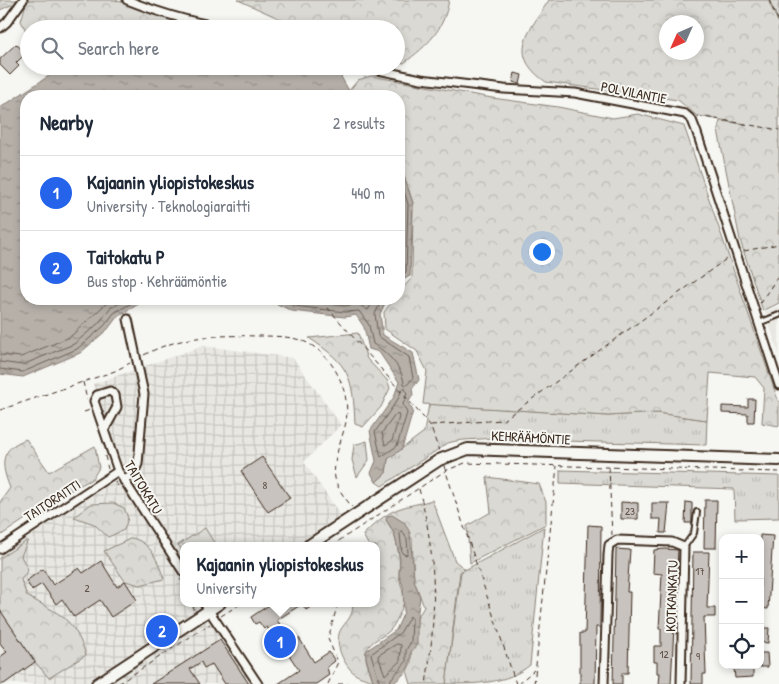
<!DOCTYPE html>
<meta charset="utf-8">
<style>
:root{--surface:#fff;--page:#f2f2f3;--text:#1f2937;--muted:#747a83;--line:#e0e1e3;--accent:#2563eb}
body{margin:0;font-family:"Patrick Hand",sans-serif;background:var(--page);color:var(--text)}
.controls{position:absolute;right:15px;bottom:15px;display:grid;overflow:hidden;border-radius:10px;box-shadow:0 2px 8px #0003}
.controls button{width:45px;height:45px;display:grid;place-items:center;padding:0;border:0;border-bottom:1px solid var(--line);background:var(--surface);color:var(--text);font:25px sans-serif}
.compass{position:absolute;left:659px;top:15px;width:45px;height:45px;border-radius:50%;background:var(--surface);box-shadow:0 2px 8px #0003;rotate:225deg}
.you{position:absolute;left:541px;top:251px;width:18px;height:18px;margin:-12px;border:4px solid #fff;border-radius:50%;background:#1a73e8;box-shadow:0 0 0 8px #1a73e833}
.badge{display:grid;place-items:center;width:32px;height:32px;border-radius:50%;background:var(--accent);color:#fff;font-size:16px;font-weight:700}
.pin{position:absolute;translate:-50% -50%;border:2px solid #fff;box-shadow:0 1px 5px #0006}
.popup{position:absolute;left:180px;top:542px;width:200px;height:65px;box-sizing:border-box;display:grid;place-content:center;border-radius:10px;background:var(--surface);filter:drop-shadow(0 1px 4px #0005);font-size:16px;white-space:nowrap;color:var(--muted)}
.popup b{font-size:19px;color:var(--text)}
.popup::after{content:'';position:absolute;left:50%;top:100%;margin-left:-10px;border:10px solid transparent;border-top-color:var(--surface)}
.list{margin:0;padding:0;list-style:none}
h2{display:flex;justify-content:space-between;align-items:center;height:65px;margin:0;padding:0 20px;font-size:21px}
h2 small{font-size:16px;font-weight:400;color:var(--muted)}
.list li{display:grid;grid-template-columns:32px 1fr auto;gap:15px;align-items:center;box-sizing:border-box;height:75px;padding:0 20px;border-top:1px solid var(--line)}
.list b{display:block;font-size:19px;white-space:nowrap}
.list p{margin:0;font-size:16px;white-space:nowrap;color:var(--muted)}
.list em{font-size:16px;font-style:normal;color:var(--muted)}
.icon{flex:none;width:28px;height:28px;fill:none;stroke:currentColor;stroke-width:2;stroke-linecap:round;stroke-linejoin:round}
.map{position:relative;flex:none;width:779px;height:684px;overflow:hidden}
.search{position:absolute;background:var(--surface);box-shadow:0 2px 8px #0003;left:20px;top:20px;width:385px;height:55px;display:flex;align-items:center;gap:12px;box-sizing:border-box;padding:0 18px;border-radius:28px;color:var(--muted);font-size:19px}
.panel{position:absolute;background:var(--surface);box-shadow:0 2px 8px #0003;left:20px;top:90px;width:385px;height:215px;border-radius:20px}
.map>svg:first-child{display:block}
.built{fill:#e8e7e2}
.industrial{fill:url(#industrial-grid)}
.grass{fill:url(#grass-tufts);stroke:#8a8278}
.forest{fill:url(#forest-crowns);stroke:#8a8278;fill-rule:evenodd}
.water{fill:url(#water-ripples);stroke:#857a71}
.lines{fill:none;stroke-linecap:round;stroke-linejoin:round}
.shore{stroke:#6c6056;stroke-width:1}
.building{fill:#c8c3be;stroke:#3b2a1e}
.lane-casing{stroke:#3b2a1e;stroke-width:8}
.street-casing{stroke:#3b2a1e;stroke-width:11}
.secondary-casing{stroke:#3b2a1e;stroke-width:14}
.path{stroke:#3b2a1e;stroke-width:1;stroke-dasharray:5 4;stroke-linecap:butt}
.lane{stroke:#f6f6f2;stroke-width:4}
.street{stroke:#f6f6f2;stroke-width:7}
.secondary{stroke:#f6f6f2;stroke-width:10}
.labels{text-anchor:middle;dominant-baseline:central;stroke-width:4;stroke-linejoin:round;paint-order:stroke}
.number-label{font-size:11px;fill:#5e5046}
.street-label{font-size:14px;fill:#3b2a1e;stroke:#f6f6f2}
</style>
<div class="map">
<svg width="779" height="684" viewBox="0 0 779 684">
<defs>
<pattern id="industrial-grid" width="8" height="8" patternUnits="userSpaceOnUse" patternTransform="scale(1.25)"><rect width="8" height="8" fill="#e8e7e2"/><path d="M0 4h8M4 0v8" fill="none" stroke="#c8c6c1"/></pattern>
<pattern id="grass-tufts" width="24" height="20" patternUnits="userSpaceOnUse" patternTransform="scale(1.25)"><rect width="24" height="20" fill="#dad9d3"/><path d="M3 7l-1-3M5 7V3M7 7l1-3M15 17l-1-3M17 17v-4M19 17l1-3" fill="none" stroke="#bcbab5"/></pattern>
<pattern id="forest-crowns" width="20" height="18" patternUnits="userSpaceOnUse" patternTransform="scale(1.25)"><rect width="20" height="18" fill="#dad9d3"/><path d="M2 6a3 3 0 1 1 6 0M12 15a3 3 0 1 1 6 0" fill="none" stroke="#bcbab5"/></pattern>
<pattern id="water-ripples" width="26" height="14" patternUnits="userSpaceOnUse" patternTransform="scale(1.25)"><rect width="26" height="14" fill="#b6b0a9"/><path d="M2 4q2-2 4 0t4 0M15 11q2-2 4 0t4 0" fill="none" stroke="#958f89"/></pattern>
</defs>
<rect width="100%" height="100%" fill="#f6f6f2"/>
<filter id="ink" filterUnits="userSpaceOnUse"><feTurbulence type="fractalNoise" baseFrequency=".02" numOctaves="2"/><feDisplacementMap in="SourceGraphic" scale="10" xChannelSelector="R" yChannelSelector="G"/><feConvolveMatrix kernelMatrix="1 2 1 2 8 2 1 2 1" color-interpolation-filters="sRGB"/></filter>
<g filter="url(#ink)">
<path class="built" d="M 779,306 L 779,354 L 765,312 Z"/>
<path class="industrial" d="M 203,346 L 293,358 L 341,425 L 304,462 L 348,526 L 317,546 L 184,546 L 184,603 L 229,603 L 216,612 L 260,684 L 0,684 L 0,556 L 125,474 L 93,384 Z"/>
<path class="grass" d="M 429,404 L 608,416 L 657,413 L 707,420 L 706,445 L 565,441 L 552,437 L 504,434 C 488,442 466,437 448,443 L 382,486 L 376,482 L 386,473 L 388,459 L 424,432 Z
M 560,470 L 779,476 L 779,518 L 735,519 L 734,489 L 560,483 Z
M 544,527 L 530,665 C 507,684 476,684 446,684 L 461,572 Z"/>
<path class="forest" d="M 0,0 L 19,0 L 18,2 L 0,10 Z
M 27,0 L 115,0 L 203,29 L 29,29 L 29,37 L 21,21 Z
M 238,0 L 449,0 C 444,30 428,45 404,63 L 396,62 L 396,29 L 303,29 Z
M 549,0 L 768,0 L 779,24 L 779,303 L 763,311 L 740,240 L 718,130 L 720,121 L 746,124 L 697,116 L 678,100 L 546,82 C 506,54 529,32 549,0 ZM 666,22 L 696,22 L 696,52 L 666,52 Z
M 769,0 L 779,0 L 779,22 Z
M 371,76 L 492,98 L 558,107 L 613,118 L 638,114 L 684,126 L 779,403 L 779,426 L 762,423 L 764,388 L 755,377 L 710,373 L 707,420 L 657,413 L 608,416 L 423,404 L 427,371 L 417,351 L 385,329 L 384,312 L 394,299 L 399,299 L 399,292 L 412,278 L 413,203 L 399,161 L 399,96 L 352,96 L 348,92 L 358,80 Z
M 358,333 L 367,359 L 387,380 L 390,388 L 381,407 L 363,427 L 355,424 C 353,377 350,365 309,338 Z
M 26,439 L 49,472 L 95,446 L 99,468 L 92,479 L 60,496 L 0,536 L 0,502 L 10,488 C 0,463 0,449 26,439 Z
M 367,441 L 369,460 L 357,477 L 352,460 L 354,445 Z
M 487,477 L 539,484 L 546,502 L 546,524 L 470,563 L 467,526 L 491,512 Z
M 432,500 L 455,561 L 465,569 L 460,572 L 446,684 L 411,684 L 407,671 L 411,663 L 411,652 L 416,639 L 417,618 L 424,607 L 414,580 L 412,538 L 386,520 C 397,536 401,556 399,574 C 399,583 405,592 404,601 C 403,607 396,623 391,629 C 384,638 370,639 366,652 C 364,660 371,672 373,681 C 368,679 359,677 355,674 C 344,665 334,645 340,631 C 346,620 353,619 353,603 L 376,603 L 376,546 L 369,546 L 363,535 C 373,525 385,514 398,509 C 408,505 420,504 432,500 Z
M 113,503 L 124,508 L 128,518 L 124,530 L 108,537 L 94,524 L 74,517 L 91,504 Z
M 205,528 L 216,546 L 184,546 L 184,553 L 178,545 Z
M 132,538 C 152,543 158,562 164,579 L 140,585 L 125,581 L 104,551 Z
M 28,540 L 21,556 L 28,570 L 21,580 L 27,596 C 60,615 73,616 86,655 L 49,678 L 35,662 L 0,611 L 0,558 Z"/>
<path class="water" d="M 64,66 L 315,66 L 340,75 L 352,96 L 26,96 L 26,299 L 387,299 L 380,314 L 383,335 L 413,353 L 419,380 L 412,389 L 413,395 L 408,403 L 413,411 L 402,449 L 388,459 L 386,473 L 376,482 L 371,473 L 376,461 L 370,431 L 394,397 L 399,382 L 379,352 L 369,349 L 364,327 L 356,315 L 345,317 L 292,311 L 273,302 L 186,302 L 147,299 L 117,317 L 108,329 L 80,353 L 23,377 L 0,374 L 0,108 Z
M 399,162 L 413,203 L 410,276 L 399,282 Z
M 392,515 L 405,523 L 410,533 L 414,580 L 420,597 L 417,618 L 417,644 L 411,652 C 411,667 405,675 392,684 L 378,684 L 373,681 C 371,671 365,661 366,651 L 396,630 L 404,612 L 403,586 L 399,575 L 400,559 L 394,532 L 386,520 L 387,516 Z"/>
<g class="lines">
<path class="shore" d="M 399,176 L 408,204 L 406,272 L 399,276
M 399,195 L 402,205 L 399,269
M 277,299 L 294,306 L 345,312 L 359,311 L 369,325 L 373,344 C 386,351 403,368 404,384 L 407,385 L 413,378 L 409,357 L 378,336 L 375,314 L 382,299
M 293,299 L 344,306 L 358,304 L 368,310 L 375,299
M 0,355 L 21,357 L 70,337 L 111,299
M 0,362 L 22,365 L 74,344 L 100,322 L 110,308 L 128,299
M 0,369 L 23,372 L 77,349 L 104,326 L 114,313 L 139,299
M 405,388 L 407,394 L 403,404 L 407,413 L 397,446 L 381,457 L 375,432 L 398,399 L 402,389 Z
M 398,414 L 399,417 L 392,441 L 385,445 L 382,433 L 395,415 Z
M 402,531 L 407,539 L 408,553 L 406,555 L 402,553 L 400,534 Z
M 397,644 L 401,645 L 400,661 L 385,675 L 378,656 Z
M 380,684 L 371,654 L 400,633 L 410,616 L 412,619 L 411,642 L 406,650 L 406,662 L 391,679 L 390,684"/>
</g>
<path class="building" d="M 16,44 L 26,53 L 16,63 L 19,66 L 10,75 L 0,65 L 0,59 Z
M 515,73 L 522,75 L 520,84 L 513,82 Z
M 748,399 L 755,399 L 754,422 L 748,422 L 748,414 L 722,413 L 722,406 L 748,407 Z
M 262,457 L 290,498 L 268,512 L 241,471 Z
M 705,500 L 717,500 L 716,548 L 704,548 Z
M 621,502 L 638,503 L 638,519 L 621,519 Z
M 686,502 L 692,503 L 692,523 L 685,523 Z
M 652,503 L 669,503 L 666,533 L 660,533 L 661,519 L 652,519 Z
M 588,525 L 601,526 L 600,627 L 596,627 L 595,684 L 580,684 L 580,633 L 585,633 Z
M 760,535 L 773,536 L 768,609 L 760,608 Z
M 616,549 L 630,550 L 627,592 L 630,592 L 628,673 L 622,673 L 622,684 L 613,684 Z
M 665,549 L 678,550 L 671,684 L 659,684 L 660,673 L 657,673 L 657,662 L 654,662 L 654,646 L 661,646 L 661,629 L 659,629 L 662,574 L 653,573 L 654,550 Z
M 693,552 L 709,552 L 707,608 L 715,608 L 715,617 L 704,617 L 706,674 L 703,674 L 703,684 L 691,684 Z
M 101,561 L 117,587 L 125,581 L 137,600 L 111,617 L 100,600 L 74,617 L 62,599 L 56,604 L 42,584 L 32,590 L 26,581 L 43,569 L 53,585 L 79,568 L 83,573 Z
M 272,603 L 317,603 L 306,610 L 302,604 L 277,620 L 292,642 L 299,638 L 314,662 L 329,652 L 335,661 L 327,667 L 329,675 L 316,684 L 278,684 L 299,670 L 289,655 L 286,656 L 282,650 L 278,653 L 269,640 L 273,638 L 267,627 L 264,629 L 259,622 L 255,624 L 251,617 Z
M 0,610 L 35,662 L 4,684 L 0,684 L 0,657 L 7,652 L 0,643 Z
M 760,628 L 769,628 L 768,643 L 760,642 Z
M 220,640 L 249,684 L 225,684 L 212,664 L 204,668 L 201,662 L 190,669 L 200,684 L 151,684 Z
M 760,653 L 767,653 L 768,667 L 760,667 Z
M 743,665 L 753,665 L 753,677 L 735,678 L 734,669 L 743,669 Z"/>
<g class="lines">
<g class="lane-casing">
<path id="lane" d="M 759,323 L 779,315
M 684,547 L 694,533 L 697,512"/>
</g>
<g class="street-casing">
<path id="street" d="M 127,0 C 162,14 201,25 238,29
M 0,28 L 7,22 L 23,0
M 359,66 L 421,79 L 504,89 L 575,93 L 685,114 L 692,120 L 697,133 L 779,385
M 105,429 L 117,407 L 115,395 L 110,391 L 97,395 L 94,401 L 118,471 L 184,573
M 124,481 L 134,473 L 138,464 L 144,394 L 128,319
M 0,549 L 118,471
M 204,603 L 258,684
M 604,684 L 608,555 L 609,545 L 617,540 L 672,542 L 684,547 L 681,684"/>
</g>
<g class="secondary-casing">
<path id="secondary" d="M 308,546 L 439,460 L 468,449 L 779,460
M 97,684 L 220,603"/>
</g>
<path class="path" d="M 769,0 L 779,22
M 698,116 L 779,130
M 744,251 L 779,244
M 760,303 L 779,275
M 327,307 L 430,425 L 439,451
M 144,355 C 181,335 217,335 258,336 C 273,336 289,336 303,341 C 333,353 351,391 346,422 C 342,440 332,460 335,478 C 337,489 346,499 352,507
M 83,382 L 87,400
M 0,410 L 115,371 L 130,363
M 84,412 L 90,410
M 431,425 L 503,420 L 729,257
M 105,456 L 108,469
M 444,466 L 516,684
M 609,467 L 612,536
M 115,482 L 121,490
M 419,489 C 437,557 437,615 426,684
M 331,546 L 445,471 L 465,463 L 779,472
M 180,579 L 184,584
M 193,610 L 194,603
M 221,616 L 242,603
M 118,684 L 210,624
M 328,684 L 338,662 L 328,639 L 338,603
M 338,684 L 353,684
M 518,684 L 534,670
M 534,684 L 557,466"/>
<use href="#lane" class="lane"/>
<use href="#street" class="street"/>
<use href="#secondary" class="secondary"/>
</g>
</g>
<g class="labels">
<g class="number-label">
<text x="265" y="485">8</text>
<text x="630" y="511">23</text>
<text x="700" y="571">17</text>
<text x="87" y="588">2</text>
<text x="664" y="654">12</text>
<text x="698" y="656">9</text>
</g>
<g class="street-label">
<text transform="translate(634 92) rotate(11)">POLVILANTIE</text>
<text transform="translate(531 437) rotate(3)">KEHRÄÄMÖNTIE</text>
<text transform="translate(144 487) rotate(59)">TAITOKATU</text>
<text transform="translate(52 500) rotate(-33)">TAITORAITTI</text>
<text transform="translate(671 596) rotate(-88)">KOTKANKATU</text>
</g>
</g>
</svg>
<div class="controls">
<button>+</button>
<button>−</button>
<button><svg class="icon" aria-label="locate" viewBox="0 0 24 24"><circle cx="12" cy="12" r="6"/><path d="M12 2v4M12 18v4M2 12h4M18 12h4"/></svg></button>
</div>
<svg class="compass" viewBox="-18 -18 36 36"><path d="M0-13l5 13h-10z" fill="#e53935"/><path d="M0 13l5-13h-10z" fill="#747a83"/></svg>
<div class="you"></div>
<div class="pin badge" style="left:280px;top:642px">1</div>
<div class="popup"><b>Kajaanin yliopistokeskus</b>University</div>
<div class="pin badge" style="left:162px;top:631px">2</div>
<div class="search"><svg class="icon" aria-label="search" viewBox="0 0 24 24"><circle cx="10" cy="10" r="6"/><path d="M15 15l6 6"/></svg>Search here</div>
<section class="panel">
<h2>Nearby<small>2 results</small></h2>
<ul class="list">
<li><span class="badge">1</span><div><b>Kajaanin yliopistokeskus</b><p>University · Teknologiaraitti</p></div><em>440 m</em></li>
<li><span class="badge">2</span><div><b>Taitokatu P</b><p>Bus stop · Kehräämöntie</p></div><em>510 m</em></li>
</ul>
</section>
</div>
